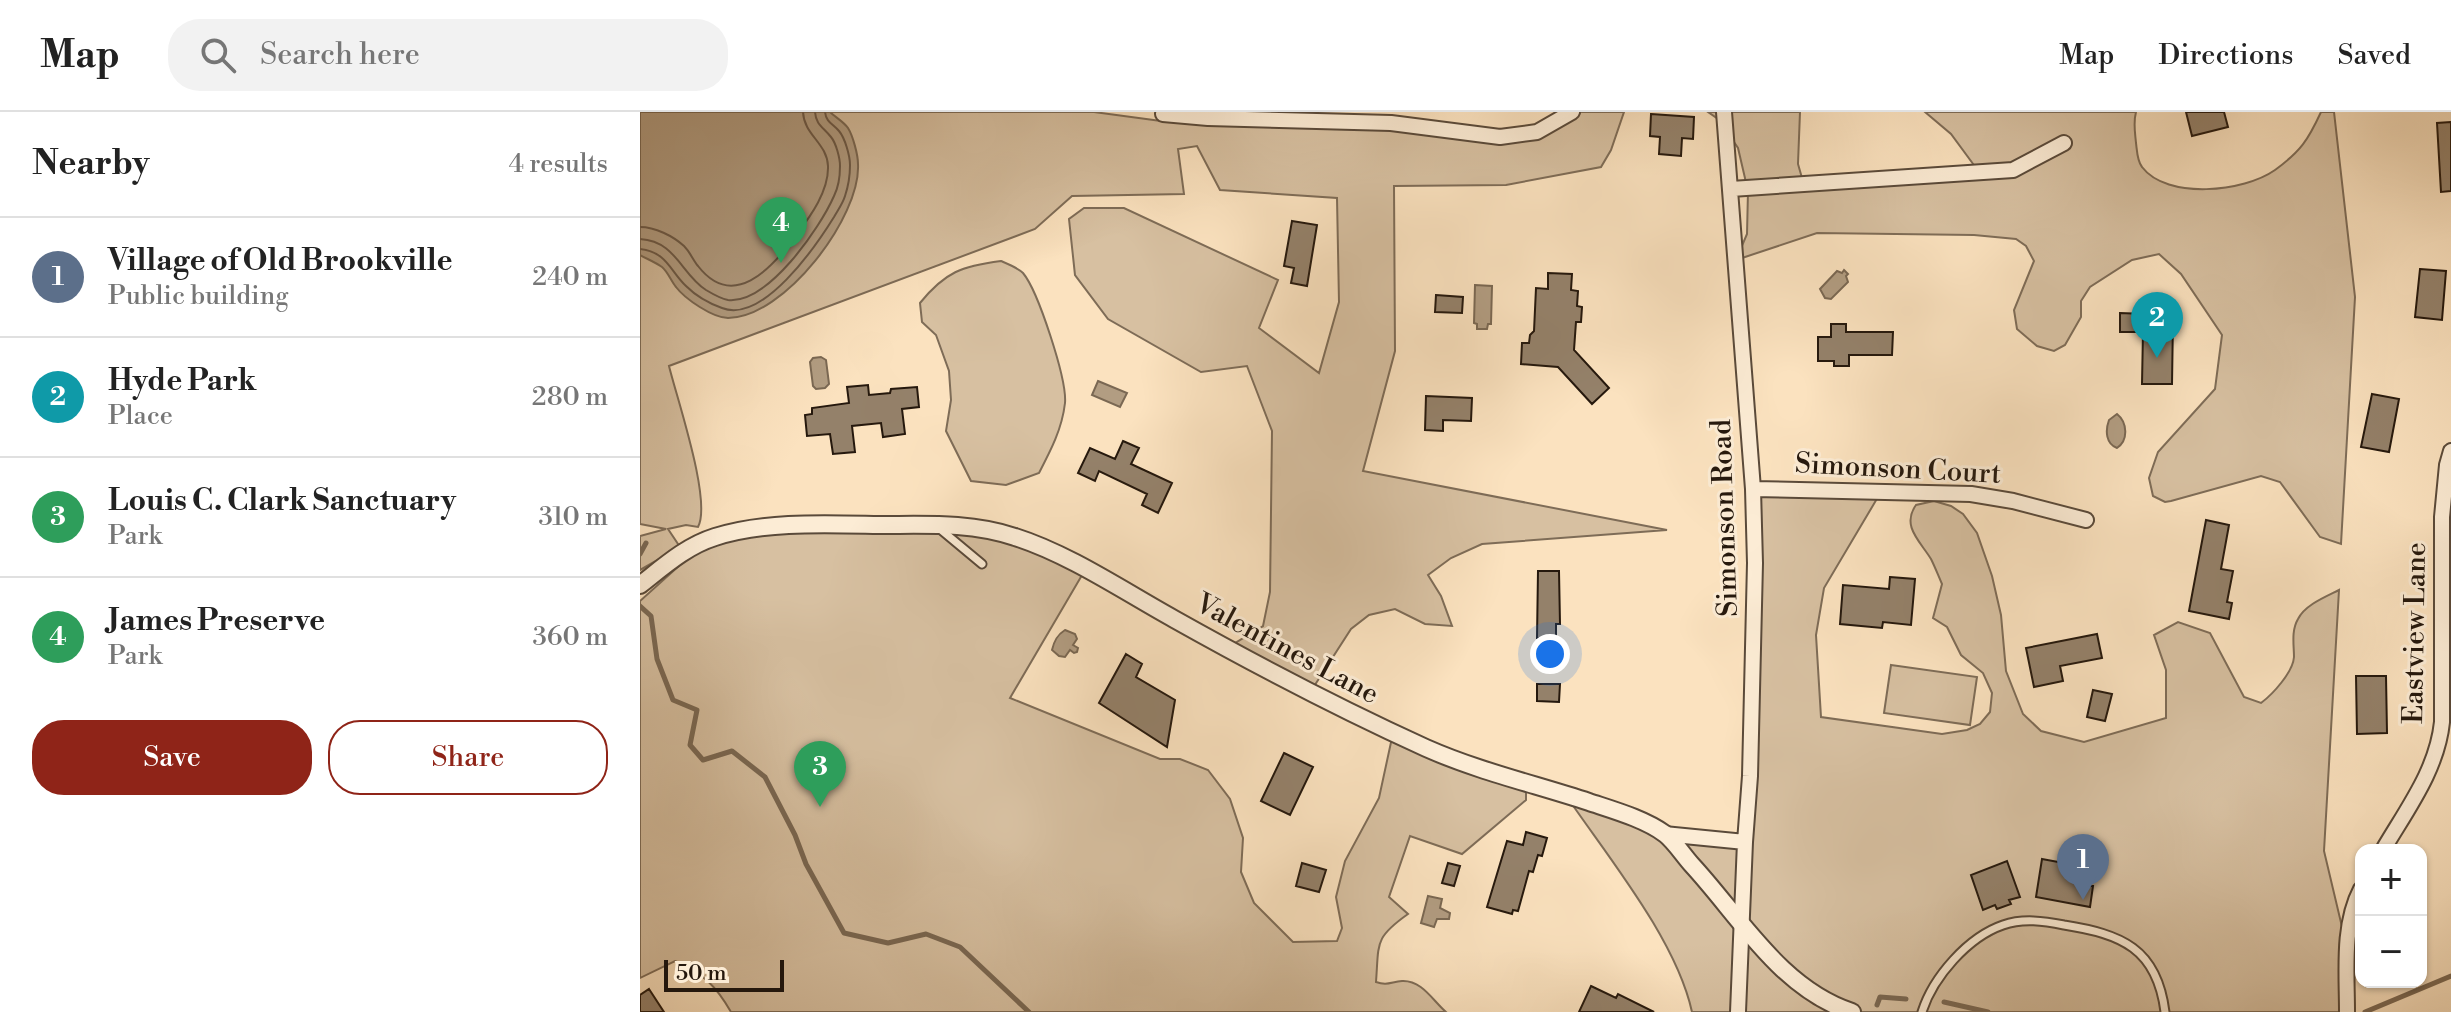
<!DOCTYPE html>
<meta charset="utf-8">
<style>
:root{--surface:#fff;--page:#f2f2f2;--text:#222;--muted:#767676;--line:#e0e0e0;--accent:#8f2418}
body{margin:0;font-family:"Libre Bodoni",serif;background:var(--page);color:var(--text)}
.controls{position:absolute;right:24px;bottom:24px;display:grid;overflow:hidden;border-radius:16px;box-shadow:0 2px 6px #0004}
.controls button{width:72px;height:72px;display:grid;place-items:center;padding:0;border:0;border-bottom:2px solid var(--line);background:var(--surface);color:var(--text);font:40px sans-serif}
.scale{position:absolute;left:24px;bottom:20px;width:120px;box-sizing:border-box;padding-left:8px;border:4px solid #25180d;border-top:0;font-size:22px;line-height:28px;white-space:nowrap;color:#25180d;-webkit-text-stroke:6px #fcecd5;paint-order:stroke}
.you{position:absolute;left:910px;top:542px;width:28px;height:28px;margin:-20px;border:6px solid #fff;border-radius:50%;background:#1a73e8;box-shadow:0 0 0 12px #1a73e833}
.badge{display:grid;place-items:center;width:52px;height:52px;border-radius:50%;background:var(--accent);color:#fff;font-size:26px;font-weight:700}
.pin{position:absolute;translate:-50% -66px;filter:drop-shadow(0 2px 4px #0008)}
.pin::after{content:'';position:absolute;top:42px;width:28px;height:24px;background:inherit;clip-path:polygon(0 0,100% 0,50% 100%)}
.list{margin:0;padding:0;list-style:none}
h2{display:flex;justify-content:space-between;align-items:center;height:104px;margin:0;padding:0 32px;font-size:34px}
h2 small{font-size:26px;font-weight:400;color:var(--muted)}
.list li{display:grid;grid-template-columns:52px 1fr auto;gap:24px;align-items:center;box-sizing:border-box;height:120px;padding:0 32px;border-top:2px solid var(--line)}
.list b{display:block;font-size:30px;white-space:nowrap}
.list p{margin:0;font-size:26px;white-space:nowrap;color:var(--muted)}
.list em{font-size:26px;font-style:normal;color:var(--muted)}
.actions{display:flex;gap:16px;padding:24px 32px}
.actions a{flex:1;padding:18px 0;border:2px solid var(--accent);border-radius:32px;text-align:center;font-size:28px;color:var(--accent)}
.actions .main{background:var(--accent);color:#fff}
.icon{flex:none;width:44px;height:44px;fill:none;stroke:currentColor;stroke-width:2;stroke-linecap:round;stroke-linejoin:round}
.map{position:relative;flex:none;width:1811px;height:900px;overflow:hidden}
header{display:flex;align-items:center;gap:48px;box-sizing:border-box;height:112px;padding:0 40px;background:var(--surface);border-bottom:2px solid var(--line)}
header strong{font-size:38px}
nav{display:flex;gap:44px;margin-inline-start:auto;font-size:28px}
.search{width:560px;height:72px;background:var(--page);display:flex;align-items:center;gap:20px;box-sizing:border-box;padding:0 28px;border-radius:32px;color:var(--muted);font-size:30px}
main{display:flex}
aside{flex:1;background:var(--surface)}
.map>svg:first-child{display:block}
.green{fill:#d7c0a1;stroke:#7e6c57;stroke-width:2}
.water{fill:#b29d82;stroke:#7a6853;stroke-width:2}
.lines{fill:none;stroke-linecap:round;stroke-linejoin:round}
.shore{stroke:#6c5a48;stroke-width:2}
.stream{stroke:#7a6853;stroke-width:5}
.building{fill:#94816a;stroke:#25180d;stroke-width:2}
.service-casing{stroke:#5a4a3a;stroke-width:11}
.minor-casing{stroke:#5a4a3a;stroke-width:18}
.tertiary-casing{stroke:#5a4a3a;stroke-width:20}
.service{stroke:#fcecd5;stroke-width:7}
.minor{stroke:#fcecd5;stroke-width:14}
.tertiary{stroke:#fcecd5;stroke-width:16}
.labels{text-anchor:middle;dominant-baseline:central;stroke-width:6;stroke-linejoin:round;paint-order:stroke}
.street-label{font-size:28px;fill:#25180d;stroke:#fcecd5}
</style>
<header>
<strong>Map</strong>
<div class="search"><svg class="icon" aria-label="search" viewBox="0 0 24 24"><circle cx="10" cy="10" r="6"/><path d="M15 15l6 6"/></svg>Search here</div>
<nav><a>Map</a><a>Directions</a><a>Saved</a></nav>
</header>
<main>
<aside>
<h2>Nearby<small>4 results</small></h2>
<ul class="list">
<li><span class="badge" style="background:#5c6f8a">1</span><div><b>Village of Old Brookville</b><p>Public building</p></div><em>240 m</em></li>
<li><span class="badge" style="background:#0f9aa8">2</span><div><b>Hyde Park</b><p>Place</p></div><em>280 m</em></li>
<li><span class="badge" style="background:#2e9e5b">3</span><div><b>Louis C. Clark Sanctuary</b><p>Park</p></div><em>310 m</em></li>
<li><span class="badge" style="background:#2e9e5b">4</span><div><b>James Preserve</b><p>Park</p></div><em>360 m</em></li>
</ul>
<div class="actions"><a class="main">Save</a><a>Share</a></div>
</aside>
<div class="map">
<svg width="1811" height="900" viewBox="0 0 1811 900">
<rect width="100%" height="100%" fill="#fbe2bf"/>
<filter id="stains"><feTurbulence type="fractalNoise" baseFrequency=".0025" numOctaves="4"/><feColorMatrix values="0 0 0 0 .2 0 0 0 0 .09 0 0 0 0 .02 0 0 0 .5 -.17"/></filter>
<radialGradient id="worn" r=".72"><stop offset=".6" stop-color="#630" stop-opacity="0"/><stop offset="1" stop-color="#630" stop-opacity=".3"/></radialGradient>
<path class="green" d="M 0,0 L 454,0 L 521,9 L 667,16 L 746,15 L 862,29 L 937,0 L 984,0 L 971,38 L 961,55 L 866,73 L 754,74 L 755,239 L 723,359 L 1027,418 L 842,432 L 811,446 L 788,463 L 801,484 L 812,514 L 785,512 L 755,497 L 729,503 L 711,517 L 671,579 L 587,536 L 623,514 L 630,480 L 632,319 L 607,254 L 561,260 L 468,207 L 435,163 L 429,107 L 444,96 L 484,96 L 638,168 L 619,216 L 679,261 L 699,190 L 697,86 L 580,78 L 557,34 L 538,37 L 544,82 L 432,84 L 395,117 L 29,254 C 37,287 72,389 58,415 L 46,413 L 28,417 L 40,435 L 0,458 L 0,424 L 26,417 L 0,412 Z
M 1068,0 L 1160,0 L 1158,52 L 1162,66 L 1339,60 L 1311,22 L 1285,0 L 1496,0 C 1493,11 1495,20 1496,31 C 1497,38 1497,49 1502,55 C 1527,88 1604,80 1635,58 C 1661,39 1668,28 1681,0 L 1694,0 L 1715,185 L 1701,432 L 1680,425 L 1640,370 L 1621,364 L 1531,389 L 1525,390 L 1513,384 L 1509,366 L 1518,340 L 1575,277 L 1582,223 L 1541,162 L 1519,142 L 1492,148 L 1450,175 L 1441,189 L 1441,205 L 1425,233 L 1414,239 L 1397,234 L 1377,217 L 1374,198 L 1394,149 L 1386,134 L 1376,127 L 1334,123 L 1177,121 L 1096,148 L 1107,122 L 1108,79 L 1098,36 L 1078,7 Z
M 361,149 C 368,152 378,156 383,161 C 398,179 427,267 425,291 C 422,317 411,338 399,361 L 366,373 L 331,369 L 306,319 L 311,288 L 309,259 L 296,223 L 282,210 L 280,191 C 305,160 322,154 361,149 Z
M 1113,377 L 1238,385 L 1184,476 L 1176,523 L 1181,605 L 1302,622 L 1327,618 L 1340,612 L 1350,600 L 1352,581 L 1343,561 L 1321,543 L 1307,515 L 1293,506 L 1302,472 C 1298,463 1295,455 1291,447 C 1280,429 1261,414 1276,393 L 1294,389 L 1311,394 L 1323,402 L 1337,421 L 1352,464 L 1361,503 L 1366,559 L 1383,602 L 1401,619 L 1444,630 L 1526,606 L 1526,558 L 1514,523 L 1538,510 L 1570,521 L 1604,585 L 1621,591 C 1633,582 1653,560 1654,545 C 1654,533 1651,519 1658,507 C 1665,493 1685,485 1699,478 L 1684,739 L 1708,840 L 1707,900 L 1052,900 C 1036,827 967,744 925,682 L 1024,722 L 1105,730 Z
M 119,416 L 348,417 L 445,458 L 370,586 L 520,647 L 540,647 L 568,658 L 590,687 L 603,726 L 601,760 L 614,791 L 653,830 L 697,829 L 702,816 L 696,785 L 705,749 L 739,686 L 753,621 L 886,670 L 886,688 L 822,742 L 770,724 L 749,785 L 768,802 C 734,826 739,831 736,870 C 747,874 751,870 762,869 C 782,868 793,889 806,900 L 91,900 C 76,874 63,861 35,849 L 0,866 L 0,489 L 51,443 Z
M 1251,553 L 1337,565 L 1330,613 L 1244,601 Z"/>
<path class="water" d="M 0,0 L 190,0 C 195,5 204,10 208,16 C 213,24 218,43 218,52 C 221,105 144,206 88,206 C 73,206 45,187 36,175 C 31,169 28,160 22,155 C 15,150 7,147 0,143 Z
M 1204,158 L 1208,162 L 1206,164 L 1208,170 L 1191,187 L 1185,186 L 1180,177 L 1197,159 L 1202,161 Z
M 835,173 L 852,174 L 851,212 L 848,212 L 847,217 L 837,217 L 837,212 L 834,211 Z
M 181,245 L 186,248 L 189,272 L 185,276 L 176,277 L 173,274 L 170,250 L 173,246 Z
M 458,269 L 487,281 L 480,295 L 452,283 Z
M 1477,302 C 1487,310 1489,328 1477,336 C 1466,332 1465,319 1469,308 Z
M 425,518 L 435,522 L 437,527 L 433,533 L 438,536 L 437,540 L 434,541 L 430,538 L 425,545 L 419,544 L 412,538 C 414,529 417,523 425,518 Z
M 788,784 L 802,787 L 800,796 L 810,801 L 809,807 L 797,807 L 794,815 L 781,811 Z"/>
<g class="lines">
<path class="shore" d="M 0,115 C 15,115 33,124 44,134 C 50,140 53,148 58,154 C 93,199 131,157 155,125 C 169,106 189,80 188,54 C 187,31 164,23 163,0
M 0,127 C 36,129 41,162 66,178 C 71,181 82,187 88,188 C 128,192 180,116 194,84 C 198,76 200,63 200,54 C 200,46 196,31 191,25 C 183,15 176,13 175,0
M 0,137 C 27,140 30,159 46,174 C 56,184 68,191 82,196 C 123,212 176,134 194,105 C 198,98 203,91 205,84 C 208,75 210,62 210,53 C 210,44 205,26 199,19 C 193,12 186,10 185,0"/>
<path class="stream" d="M 0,442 L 6,431
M 0,494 L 11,504 L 17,547 L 33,588 L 57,598 L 50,633 L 63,648 L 92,639 L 125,665 L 155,723 L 166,752 L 204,821 L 248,831 L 286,822 L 320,835 L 389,900
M 1304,890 L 1348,900
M 1237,893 L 1240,885 L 1266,887
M 1725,900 L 1811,864"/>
</g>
<path class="building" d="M 1546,0 L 1584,0 L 1588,15 L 1552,24 Z
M 1011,2 L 1054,5 L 1053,27 L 1042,26 L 1041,44 L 1019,42 L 1020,25 L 1010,24 Z
M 1811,10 L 1811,79 L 1801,80 L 1797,11 Z
M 652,109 L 677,113 L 667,174 L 651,171 L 654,156 L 644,154 Z
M 1780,157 L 1806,159 L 1802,208 L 1775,205 Z
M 908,161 L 932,162 L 931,178 L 938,179 L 937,194 L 942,195 L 941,210 L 936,210 L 934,238 L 969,276 L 952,292 L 918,255 L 881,252 L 882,231 L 889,231 L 890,223 L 894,219 L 896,176 L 908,177 Z
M 796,183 L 823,185 L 822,201 L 795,200 Z
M 1480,201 L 1505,202 L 1505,207 L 1533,207 L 1532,272 L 1502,272 L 1503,220 L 1480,220 Z
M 1191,212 L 1206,212 L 1206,220 L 1253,220 L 1252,243 L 1209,243 L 1209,254 L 1194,254 L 1194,249 L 1178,249 L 1178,225 L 1191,225 Z
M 228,273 L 229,283 L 250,281 L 251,277 L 277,275 L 279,295 L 262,297 L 265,322 L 243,325 L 241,311 L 212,314 L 215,340 L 193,342 L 190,322 L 167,324 L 165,303 L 172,302 L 172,296 L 209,291 L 207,275 Z
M 1732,282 L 1759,287 L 1749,340 L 1721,335 Z
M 786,284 L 832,286 L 831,309 L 803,308 L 803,319 L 785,318 Z
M 483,329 L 499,336 L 491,352 L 532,371 L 518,401 L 502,393 L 507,382 L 459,359 L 455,369 L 438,361 L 450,336 L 475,347 Z
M 1566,408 L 1589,413 L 1581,457 L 1593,459 L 1587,490 L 1592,491 L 1589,507 L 1549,499 Z
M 898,459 L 919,459 L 920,512 L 916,512 L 916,536 L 903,536 L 903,526 L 897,526 Z
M 1250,465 L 1275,467 L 1271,513 L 1243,510 L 1242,516 L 1200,512 L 1203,473 L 1249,477 Z
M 1457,522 L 1462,546 L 1420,554 L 1423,569 L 1394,575 L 1386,536 Z
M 486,542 L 502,552 L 496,565 L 535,588 L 527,635 L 459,591 Z
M 1716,564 L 1746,564 L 1747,621 L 1717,622 Z
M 897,572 L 920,572 L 919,590 L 897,589 Z
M 1453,578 L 1472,582 L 1465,609 L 1447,605 Z
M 644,641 L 673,655 L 650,703 L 621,689 Z
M 886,720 L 907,726 L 902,744 L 898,743 L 893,760 L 889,759 L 878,799 L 873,798 L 872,802 L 847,795 L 867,729 L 883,733 Z
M 1402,747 L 1451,756 L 1448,774 L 1453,774 L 1450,795 L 1396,785 Z
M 1367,749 L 1380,785 L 1369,788 L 1371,792 L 1357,797 L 1355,793 L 1343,798 L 1331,763 Z
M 662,751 L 686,758 L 679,780 L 656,774 Z
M 808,751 L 820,754 L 814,774 L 802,771 Z
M 951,874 L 976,886 L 978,882 L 1014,900 L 939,900 Z
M 9,877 L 24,900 L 0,900 L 0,883 Z"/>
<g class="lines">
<g class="service-casing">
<path id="service" d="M 300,417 L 342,452
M 1282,900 C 1293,865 1328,825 1363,813 C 1383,806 1404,809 1424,813 C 1481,822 1517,836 1525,900"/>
</g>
<g class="minor-casing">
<path id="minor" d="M 1084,0 L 1113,377 L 1115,451 L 1110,664 L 1105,730 L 1098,900
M 523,2 L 568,6 L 751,11 L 860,25 L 897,20 L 932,0
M 1091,77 L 1373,58 L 1424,31
M 1113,377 L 1331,382 L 1373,389 L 1446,408
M 1024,722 L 1105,730
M 1743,738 C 1767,697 1797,658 1802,610 L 1802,405 L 1807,353 L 1811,339
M 1707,900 C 1707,860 1702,813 1721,777"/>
</g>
<g class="tertiary-casing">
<path id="tertiary" d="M 0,473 C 23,455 46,434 75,425 C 124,409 187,412 239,413 C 285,413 331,410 375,425 C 429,442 485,480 534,507 C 616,553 700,597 786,636 C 838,659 894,672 949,690 C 973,698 1005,707 1025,722 C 1035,730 1043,743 1052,753 C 1100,805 1141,877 1212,900"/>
</g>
<use href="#service" class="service"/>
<use href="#minor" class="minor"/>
<use href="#tertiary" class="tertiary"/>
</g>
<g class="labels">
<g class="street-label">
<text transform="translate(1258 357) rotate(3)">Simonson Court</text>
<text transform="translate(1085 406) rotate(-92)">Simonson Road</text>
<text transform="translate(1775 521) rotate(-89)">Eastview Lane</text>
<text transform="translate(647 537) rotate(28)">Valentines Lane</text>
</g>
</g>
<rect width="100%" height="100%" filter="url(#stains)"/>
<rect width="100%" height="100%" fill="url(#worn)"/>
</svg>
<div class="controls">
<button>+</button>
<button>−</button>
</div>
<div class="scale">50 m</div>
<div class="you"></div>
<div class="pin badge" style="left:1443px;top:788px;background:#5c6f8a">1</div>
<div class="pin badge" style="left:1517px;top:246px;background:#0f9aa8">2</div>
<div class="pin badge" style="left:180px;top:695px;background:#2e9e5b">3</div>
<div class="pin badge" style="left:141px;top:151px;background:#2e9e5b">4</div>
</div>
</main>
